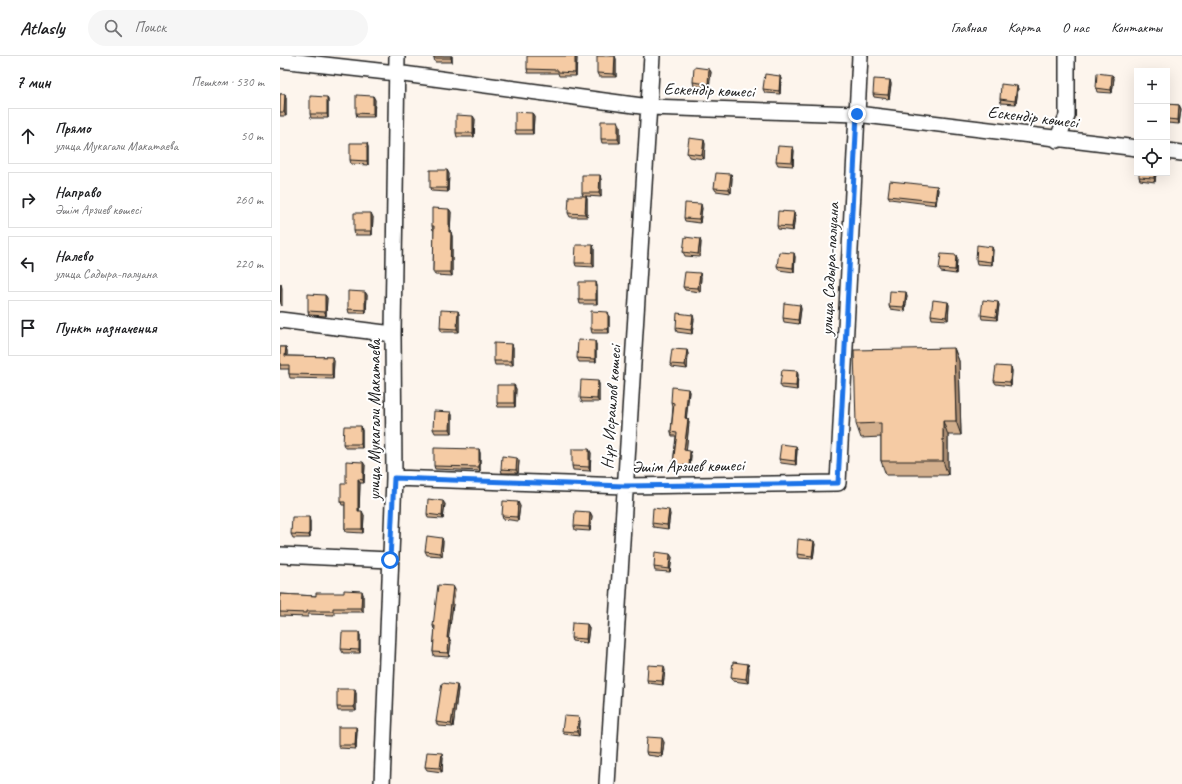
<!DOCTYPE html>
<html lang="ru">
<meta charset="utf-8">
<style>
:root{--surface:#fff;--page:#f6f6f6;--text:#202124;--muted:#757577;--line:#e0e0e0}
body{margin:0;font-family:Caveat,sans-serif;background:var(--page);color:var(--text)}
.controls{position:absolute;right:12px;top:12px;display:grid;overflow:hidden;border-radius:0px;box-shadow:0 4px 16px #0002}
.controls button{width:36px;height:36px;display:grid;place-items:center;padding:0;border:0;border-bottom:1px solid var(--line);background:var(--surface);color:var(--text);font:20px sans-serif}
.stop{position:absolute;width:12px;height:12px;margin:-9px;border:3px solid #1a73e8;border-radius:50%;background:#fff}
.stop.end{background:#1a73e8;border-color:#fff;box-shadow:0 1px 4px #0008}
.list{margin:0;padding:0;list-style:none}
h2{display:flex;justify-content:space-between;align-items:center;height:52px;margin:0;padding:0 16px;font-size:17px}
h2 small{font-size:13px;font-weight:400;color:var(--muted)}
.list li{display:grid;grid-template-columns:26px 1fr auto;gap:12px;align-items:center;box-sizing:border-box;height:56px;margin:0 8px 8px;padding:0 8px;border:1px solid var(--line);border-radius:0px}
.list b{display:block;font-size:15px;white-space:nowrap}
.list p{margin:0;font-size:13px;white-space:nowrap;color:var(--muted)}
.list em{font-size:13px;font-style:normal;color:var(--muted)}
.icon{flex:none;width:22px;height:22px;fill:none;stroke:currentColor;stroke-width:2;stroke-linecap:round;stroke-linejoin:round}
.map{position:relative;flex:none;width:902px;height:728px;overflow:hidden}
header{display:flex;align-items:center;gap:24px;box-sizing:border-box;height:56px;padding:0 20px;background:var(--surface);border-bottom:1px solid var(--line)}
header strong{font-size:19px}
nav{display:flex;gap:22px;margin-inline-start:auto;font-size:14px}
.search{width:280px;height:36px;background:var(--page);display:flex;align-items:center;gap:10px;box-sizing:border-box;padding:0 14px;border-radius:22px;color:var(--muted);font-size:15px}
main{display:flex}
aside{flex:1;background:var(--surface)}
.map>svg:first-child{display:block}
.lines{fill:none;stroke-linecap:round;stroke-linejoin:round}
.minor-casing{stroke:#1c1c1c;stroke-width:18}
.minor{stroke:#fff;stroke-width:15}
.wall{fill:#d3af8d;stroke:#1c1c1c}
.shaded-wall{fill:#ac8e73;stroke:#1c1c1c}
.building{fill:#f5cba4;stroke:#1c1c1c}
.route{stroke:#1a73e8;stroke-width:5}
.labels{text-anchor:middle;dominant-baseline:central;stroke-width:4;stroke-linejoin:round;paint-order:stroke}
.street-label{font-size:17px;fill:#1c1c1c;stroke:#fff}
</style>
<header>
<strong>Atlasly</strong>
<div class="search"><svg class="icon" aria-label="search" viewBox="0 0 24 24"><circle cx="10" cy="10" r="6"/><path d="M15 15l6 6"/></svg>Поиск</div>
<nav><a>Главная</a><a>Карта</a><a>О нас</a><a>Контакты</a></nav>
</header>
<main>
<aside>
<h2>7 мин<small>Пешком · 530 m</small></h2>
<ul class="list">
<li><svg class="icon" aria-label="ahead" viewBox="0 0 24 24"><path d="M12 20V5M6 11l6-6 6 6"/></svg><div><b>Прямо</b><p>улица Мукагали Макатаева</p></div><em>50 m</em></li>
<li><svg class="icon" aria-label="right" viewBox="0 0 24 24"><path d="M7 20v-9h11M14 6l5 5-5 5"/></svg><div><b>Направо</b><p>Әшім Арзиев көшесі</p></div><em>260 m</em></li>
<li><svg class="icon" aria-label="left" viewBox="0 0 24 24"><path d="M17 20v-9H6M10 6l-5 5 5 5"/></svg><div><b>Налево</b><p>улица Садыра-палуана</p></div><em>220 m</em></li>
<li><svg class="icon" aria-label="arrive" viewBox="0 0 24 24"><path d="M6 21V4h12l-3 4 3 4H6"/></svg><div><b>Пункт назначения</b></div></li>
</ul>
</aside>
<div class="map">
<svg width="902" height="728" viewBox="0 0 902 728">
<rect width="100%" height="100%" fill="#fdf5ed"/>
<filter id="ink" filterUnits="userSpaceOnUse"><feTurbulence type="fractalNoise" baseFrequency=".025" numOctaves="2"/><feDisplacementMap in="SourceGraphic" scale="8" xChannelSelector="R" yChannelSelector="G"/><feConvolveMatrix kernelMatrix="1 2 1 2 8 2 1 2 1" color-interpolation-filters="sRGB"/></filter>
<g filter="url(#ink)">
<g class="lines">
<g class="minor-casing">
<path id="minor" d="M 0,4 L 116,17 L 369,51 L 577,58 L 857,92
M 777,84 L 787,60 L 787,0
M 887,95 L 902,97
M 0,264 L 113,278
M 114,422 L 345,430 L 558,427 L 580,0
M 0,499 L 110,504
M 102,728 L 114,422 L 113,278 L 117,0
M 327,728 L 372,0"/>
</g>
<use href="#minor" class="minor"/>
</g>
<path class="wall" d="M 154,0 L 172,0 L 172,6 L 155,6 L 154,2 Z
M 335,0 L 336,3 L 336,21 L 319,21 L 317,17 Z
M 297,2 L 296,20 L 279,20 L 278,17 L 248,17 L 247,13 Z
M 429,13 L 431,16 L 429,31 L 414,30 L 413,26 Z
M 832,19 L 834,22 L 832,37 L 817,36 L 816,32 Z
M 500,20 L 501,23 L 500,38 L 485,37 L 483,33 Z
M 610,24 L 611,28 L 609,43 L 594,41 L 593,38 Z
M 737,30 L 738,33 L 736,48 L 721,47 L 720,43 Z
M 0,38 L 5,38 L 6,42 L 6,60 L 0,60 Z
M 93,40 L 95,44 L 94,61 L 77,61 L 76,57 Z
M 47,41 L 48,44 L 48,62 L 31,62 L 30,58 Z
M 887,48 L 899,49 L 901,53 L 899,68 L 887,67 Z
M 252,57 L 254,60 L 253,78 L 236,78 L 235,74 Z
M 195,63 L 194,81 L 177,81 L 176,77 Z
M 340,69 L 340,87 L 322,87 L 321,83 Z
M 424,84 L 425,88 L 424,103 L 409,101 L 407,97 Z
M 87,87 L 88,91 L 88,109 L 71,108 L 70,104 Z
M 513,91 L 514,95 L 513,110 L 498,109 L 496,105 Z
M 167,114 L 169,118 L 168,136 L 151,135 L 150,132 Z
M 876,117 L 875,126 L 860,124 L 859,121 Z
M 451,118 L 452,122 L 451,137 L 436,135 L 434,132 Z
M 321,123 L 321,141 L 306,140 L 307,143 L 307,161 L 290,161 L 288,157 L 303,140 L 302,137 Z
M 657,130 L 658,134 L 656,149 L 610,143 L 608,140 Z
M 422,152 L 420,167 L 405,165 L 404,162 Z
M 169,153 L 171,156 L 170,176 L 172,180 L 172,220 L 155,219 L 153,216 L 154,174 L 153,174 L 152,170 Z
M 514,156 L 515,160 L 513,175 L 498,173 L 497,170 Z
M 93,161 L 92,179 L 75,179 L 74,175 Z
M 421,186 L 420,201 L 405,200 L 403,196 Z
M 313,189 L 314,193 L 314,211 L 296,210 L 295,207 Z
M 712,191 L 713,194 L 712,209 L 697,208 L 696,204 Z
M 514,197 L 515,201 L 514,216 L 499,214 L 497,210 Z
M 676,199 L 677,203 L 676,218 L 661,216 L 659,213 Z
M 420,217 L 421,221 L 420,236 L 405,234 L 403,231 Z
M 316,226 L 317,230 L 317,248 L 300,248 L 299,244 Z
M 85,236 L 87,239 L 86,257 L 69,257 L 68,253 Z
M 626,236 L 627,240 L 625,255 L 610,253 L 609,250 Z
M 45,239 L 47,242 L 46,260 L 29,259 L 28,255 Z
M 668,246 L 669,249 L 668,264 L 652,263 L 651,259 Z
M 718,246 L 719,249 L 717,264 L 702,263 L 701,259 Z
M 520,249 L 521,253 L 519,268 L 504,266 L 503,262 Z
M 178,255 L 179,258 L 179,276 L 162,276 L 160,272 Z
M 329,259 L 329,277 L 312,277 L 311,273 Z
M 414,263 L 412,278 L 397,276 L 396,272 Z
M 316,288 L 316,306 L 299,306 L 297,302 Z
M 0,291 L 6,291 L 7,295 L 7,300 L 52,301 L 54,305 L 53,323 L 10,322 L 9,318 L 9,313 L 0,313 Z
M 233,291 L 233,309 L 215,309 L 214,305 Z
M 674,292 L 679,305 L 681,379 L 668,379 L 668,419 L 606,419 L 601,405 L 601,381 L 581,382 L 576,368 Z
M 407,294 L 408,298 L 407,313 L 392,311 L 390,308 Z
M 731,311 L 732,315 L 731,330 L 716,328 L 714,325 Z
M 517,315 L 518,319 L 517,334 L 502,332 L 500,329 Z
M 318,325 L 319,328 L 319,346 L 302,346 L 300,342 Z
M 234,329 L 236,333 L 235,351 L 218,351 L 217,347 Z
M 408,333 L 409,336 L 406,363 L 408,363 L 409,366 L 406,395 L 411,399 L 410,414 L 395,412 L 393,408 L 396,380 L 392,380 L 391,376 L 393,350 L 392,350 L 391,346 Z
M 171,356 L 172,359 L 172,377 L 155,377 L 153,373 Z
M 82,374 L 82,392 L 65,392 L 63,388 Z
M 516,390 L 517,394 L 516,409 L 501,407 L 499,403 Z
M 199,393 L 200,397 L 200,415 L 155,413 L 154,410 Z
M 309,393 L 311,397 L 310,415 L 293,414 L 292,410 Z
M 239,405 L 238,417 L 222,417 L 221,413 Z
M 85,409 L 84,427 L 80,427 L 79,455 L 84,459 L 83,477 L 66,476 L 65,473 L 65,449 L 62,449 L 61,446 L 66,428 Z
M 165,448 L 163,463 L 148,462 L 147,458 Z
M 240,450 L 238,465 L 223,463 L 222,460 Z
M 310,456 L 312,460 L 310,475 L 295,474 L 294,470 Z
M 390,458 L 388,473 L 373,471 L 372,467 Z
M 30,465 L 30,482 L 13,482 L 11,478 Z
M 163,485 L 162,500 L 147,499 L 145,495 Z
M 535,488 L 533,503 L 518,502 L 517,498 Z
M 392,501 L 390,516 L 375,515 L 374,511 Z
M 173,530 L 175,534 L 168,582 L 169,582 L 171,586 L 169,601 L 154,600 L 153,596 L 155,573 L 154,573 L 153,570 Z
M 0,538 L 36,540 L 83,538 L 83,556 L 54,556 L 54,559 L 28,558 L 28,561 L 0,560 Z
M 307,568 L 309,572 L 307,587 L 292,585 L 291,582 Z
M 80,579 L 80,597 L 63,597 L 61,593 Z
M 468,608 L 469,612 L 468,627 L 453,625 L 451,621 Z
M 385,614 L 383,629 L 368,627 L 367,624 Z
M 177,629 L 178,633 L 173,671 L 158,670 L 156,666 Z
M 76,637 L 76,655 L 58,655 L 57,651 Z
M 299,661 L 300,665 L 299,680 L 284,678 L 282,675 Z
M 76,671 L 77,675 L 76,693 L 59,692 L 58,689 Z
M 384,686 L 382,701 L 367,699 L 366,696 Z
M 163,701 L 162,716 L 147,714 L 145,711 Z"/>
<path class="shaded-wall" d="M 171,0 L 172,0 L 172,6 L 171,2 Z
M 295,0 L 297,2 L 296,20 L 295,17 Z
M 335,0 L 336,3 L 336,21 L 334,18 Z
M 429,13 L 431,16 L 429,31 L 428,28 Z
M 832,19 L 834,22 L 832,37 L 831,34 Z
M 500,20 L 501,23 L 500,38 L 499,35 Z
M 610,24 L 611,28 L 609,43 L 608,39 Z
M 737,30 L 738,33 L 736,48 L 735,45 Z
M 5,38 L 6,42 L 6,60 L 4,56 Z
M 93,40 L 95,44 L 94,61 L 93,58 Z
M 47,41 L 48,44 L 48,62 L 47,58 Z
M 899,49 L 901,53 L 899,68 L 898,64 Z
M 252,57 L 254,60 L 253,78 L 252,74 Z
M 193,60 L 195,63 L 194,81 L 193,77 Z
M 338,65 L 340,69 L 340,87 L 338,83 Z
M 424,84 L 425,88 L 424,103 L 422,99 Z
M 87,87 L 88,91 L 88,109 L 87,105 Z
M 513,91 L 514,95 L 513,110 L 512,106 Z
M 167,114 L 169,118 L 168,136 L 167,132 Z
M 874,117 L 876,117 L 875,126 L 874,122 Z
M 451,118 L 452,122 L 451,137 L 449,133 Z
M 320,119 L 321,123 L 321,141 L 319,137 Z
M 657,130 L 658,134 L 656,149 L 655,145 Z
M 306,140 L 307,143 L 307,161 L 305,158 Z
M 421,148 L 422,152 L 420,167 L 419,163 Z
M 169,153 L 171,156 L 170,180 L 169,176 Z
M 514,156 L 515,160 L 513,175 L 512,171 Z
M 91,157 L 93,161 L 92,179 L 91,175 Z
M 171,176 L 172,180 L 172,220 L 170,216 Z
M 420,183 L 421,186 L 420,201 L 418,198 Z
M 313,189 L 314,193 L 314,211 L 312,207 Z
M 712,191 L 713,194 L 712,209 L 711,206 Z
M 514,197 L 515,201 L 514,216 L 513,212 Z
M 676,199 L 677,203 L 676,218 L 675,214 Z
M 420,217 L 421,221 L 420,236 L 418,232 Z
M 316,226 L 317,230 L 317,248 L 316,244 Z
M 1,228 L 2,232 L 2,250 L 0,246 Z
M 85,236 L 87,239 L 86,257 L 85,254 Z
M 626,236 L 627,240 L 625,255 L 624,251 Z
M 45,239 L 47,242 L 46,260 L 45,256 Z
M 668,246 L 669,249 L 668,264 L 666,261 Z
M 718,246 L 719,249 L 717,264 L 716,261 Z
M 520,249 L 521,253 L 519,268 L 518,264 Z
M 178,255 L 179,258 L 179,276 L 177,273 Z
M 328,256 L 329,259 L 329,277 L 328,273 Z
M 413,259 L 414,263 L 412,278 L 411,274 Z
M 315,285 L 316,288 L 316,306 L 315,303 Z
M 232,288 L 233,291 L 233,309 L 231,305 Z
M 6,291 L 7,295 L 7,304 L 5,300 Z
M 674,292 L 679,305 L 681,379 L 676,365 Z
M 407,294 L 408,298 L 407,313 L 405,309 Z
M 52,301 L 54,305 L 53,323 L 52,319 Z
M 731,311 L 732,315 L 731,330 L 730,326 Z
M 517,315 L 518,319 L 517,334 L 516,330 Z
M 318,325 L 319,328 L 319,346 L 317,343 Z
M 234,329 L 236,333 L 235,351 L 234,347 Z
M 408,333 L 409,336 L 406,366 L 405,362 Z
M 171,356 L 172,359 L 172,377 L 170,373 Z
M 408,363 L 409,366 L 406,398 L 404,394 Z
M 663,365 L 668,379 L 668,419 L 663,405 Z
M 81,370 L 82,374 L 82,392 L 81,388 Z
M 516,390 L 517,394 L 516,409 L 515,405 Z
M 199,393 L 200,397 L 200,415 L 199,411 Z
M 309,393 L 311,397 L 310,415 L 309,411 Z
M 410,395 L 411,399 L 410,414 L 409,410 Z
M 237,402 L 239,405 L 238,417 L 236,414 Z
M 83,406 L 85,409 L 84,427 L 83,424 Z
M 78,423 L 80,427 L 79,459 L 78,455 Z
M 163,445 L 165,448 L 163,463 L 162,460 Z
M 238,446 L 240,450 L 238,465 L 237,461 Z
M 389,454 L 390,458 L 388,473 L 387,469 Z
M 82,455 L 84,459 L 83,477 L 82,473 Z
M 310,456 L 312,460 L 310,475 L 309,471 Z
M 29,461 L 30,465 L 30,482 L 29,479 Z
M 162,482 L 163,485 L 162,500 L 160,497 Z
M 534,485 L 535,488 L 533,503 L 532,500 Z
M 390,498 L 392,501 L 390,516 L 389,513 Z
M 173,530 L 175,534 L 168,586 L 167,582 Z
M 82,535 L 83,538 L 83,556 L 81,552 Z
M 307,568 L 309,572 L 307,587 L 306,583 Z
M 79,576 L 80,579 L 80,597 L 79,594 Z
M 169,582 L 171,586 L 169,601 L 168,597 Z
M 468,608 L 469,612 L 468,627 L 466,623 Z
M 384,610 L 385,614 L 383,629 L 382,625 Z
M 177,629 L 178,633 L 173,671 L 171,668 Z
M 75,633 L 76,637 L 76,655 L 74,651 Z
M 299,661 L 300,665 L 299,680 L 297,676 Z
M 76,671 L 77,675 L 76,693 L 75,689 Z
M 382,682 L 384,686 L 382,701 L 381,697 Z
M 162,697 L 163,701 L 162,716 L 160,712 Z"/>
<path class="building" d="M 154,0 L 171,0 L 171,2 L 154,2 Z
M 247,0 L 295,0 L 295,17 L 278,16 L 278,14 L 247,13 Z
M 317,0 L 335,0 L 334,18 L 317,17 Z
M 414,11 L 429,13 L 428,28 L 413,26 Z
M 817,17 L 832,19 L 831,34 L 816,32 Z
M 485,18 L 500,20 L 499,35 L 483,33 Z
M 594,23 L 610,24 L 608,39 L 593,38 Z
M 721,28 L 737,30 L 735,45 L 720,43 Z
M 0,38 L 5,38 L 4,56 L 0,56 Z
M 76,39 L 93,40 L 93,58 L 76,57 Z
M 30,40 L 47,41 L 47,58 L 30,58 Z
M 887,48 L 899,49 L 898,64 L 887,63 Z
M 235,56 L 252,57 L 252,74 L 235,74 Z
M 176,59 L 193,60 L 193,77 L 176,77 Z
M 321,65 L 338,65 L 338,83 L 321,83 Z
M 409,82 L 424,84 L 422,99 L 407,97 Z
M 70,87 L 87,87 L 87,105 L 70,104 Z
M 498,90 L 513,91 L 512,106 L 496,105 Z
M 150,114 L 167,114 L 167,132 L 150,132 Z
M 436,117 L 451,118 L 449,133 L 434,132 Z
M 859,117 L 874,117 L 874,122 L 859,121 Z
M 302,119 L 320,119 L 319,137 L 302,137 Z
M 610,125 L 657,130 L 655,145 L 608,140 Z
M 289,140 L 306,140 L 305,158 L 288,157 Z
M 405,147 L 421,148 L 419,163 L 404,162 Z
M 152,152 L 169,153 L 169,176 L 171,176 L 170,216 L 153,216 L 154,170 L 152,170 Z
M 498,155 L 514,156 L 512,171 L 497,170 Z
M 74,157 L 91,157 L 91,175 L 74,175 Z
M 405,181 L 420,183 L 418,198 L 403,196 Z
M 296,189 L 313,189 L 312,207 L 295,207 Z
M 697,189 L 712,191 L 711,206 L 696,204 Z
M 499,196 L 514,197 L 513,212 L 497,210 Z
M 661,198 L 676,199 L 675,214 L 659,213 Z
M 405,216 L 420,217 L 418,232 L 403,231 Z
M 299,226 L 316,226 L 316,244 L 299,244 Z
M 0,228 L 1,228 L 0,246 Z
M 68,235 L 85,236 L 85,254 L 68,253 Z
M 610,235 L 626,236 L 624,251 L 609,250 Z
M 28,238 L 45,239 L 45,256 L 28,255 Z
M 653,244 L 668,246 L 666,261 L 651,259 Z
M 703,244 L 718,246 L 716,261 L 701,259 Z
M 504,247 L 520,249 L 518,264 L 503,262 Z
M 161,254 L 178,255 L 177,273 L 160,272 Z
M 311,255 L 328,256 L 328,273 L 311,273 Z
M 397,257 L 413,259 L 411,274 L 396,272 Z
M 298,284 L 315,285 L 315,303 L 297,302 Z
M 214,287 L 232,288 L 231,305 L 214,305 Z
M 0,291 L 6,291 L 5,300 L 52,301 L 52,319 L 9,318 L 9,309 L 0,309 Z
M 674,292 L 676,365 L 663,365 L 663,405 L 601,405 L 601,367 L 576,368 L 574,294 Z
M 392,293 L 407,294 L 405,309 L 390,308 Z
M 716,310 L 731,311 L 730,326 L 714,325 Z
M 502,314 L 517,315 L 516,330 L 500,329 Z
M 301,324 L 318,325 L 317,343 L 300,342 Z
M 217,329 L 234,329 L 234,347 L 217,347 Z
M 392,331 L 408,333 L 405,362 L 408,363 L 404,394 L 410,395 L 409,410 L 393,408 L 397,377 L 391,376 L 394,347 L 391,346 Z
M 154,355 L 171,356 L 170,373 L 153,373 Z
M 64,370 L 81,370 L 81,388 L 63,388 Z
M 501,388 L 516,390 L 515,405 L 499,403 Z
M 154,392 L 199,393 L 199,411 L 154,410 Z
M 292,393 L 309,393 L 309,411 L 292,410 Z
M 222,400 L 237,402 L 236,414 L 221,413 Z
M 66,405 L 83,406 L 83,424 L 78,423 L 78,455 L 82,455 L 82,473 L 65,473 L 65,446 L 61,446 L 61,428 L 66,428 Z
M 148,443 L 163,445 L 162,460 L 147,458 Z
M 223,445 L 238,446 L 237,461 L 222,460 Z
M 373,452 L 389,454 L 387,469 L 372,467 Z
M 295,455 L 310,456 L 309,471 L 294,470 Z
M 12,461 L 29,461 L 29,479 L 11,478 Z
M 147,480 L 162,482 L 160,497 L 145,495 Z
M 518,483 L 534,485 L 532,500 L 517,498 Z
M 375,496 L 390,498 L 389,513 L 374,511 Z
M 158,529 L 173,530 L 167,582 L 169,582 L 168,597 L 153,596 L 155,570 L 153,570 Z
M 64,534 L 82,535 L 81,552 L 53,552 L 53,555 L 27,555 L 27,557 L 0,556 L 0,538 L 36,540 L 36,537 L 64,537 Z
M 292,567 L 307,568 L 306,583 L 291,582 Z
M 62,576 L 79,576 L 79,594 L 61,593 Z
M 453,606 L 468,608 L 466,623 L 451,621 Z
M 368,609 L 384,610 L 382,625 L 367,624 Z
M 162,627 L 177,629 L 171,668 L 156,666 Z
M 57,633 L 75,633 L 74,651 L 57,651 Z
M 284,660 L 299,661 L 297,676 L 282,675 Z
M 58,671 L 76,671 L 75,689 L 58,689 Z
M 367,681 L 382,682 L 381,697 L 366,696 Z
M 147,696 L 162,697 L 160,712 L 145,711 Z"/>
</g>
<g class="lines" filter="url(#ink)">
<path class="route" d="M 110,504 L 114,422 L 345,430 L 558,427 L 577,58"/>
</g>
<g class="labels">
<g class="street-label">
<text transform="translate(429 34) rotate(2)">Ескендір көшесі</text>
<text transform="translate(753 61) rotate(7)">Ескендір көшесі</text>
<text transform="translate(550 213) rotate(-87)">улица Садыра-палуана</text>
<text transform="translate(331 351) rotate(-86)">Нұр Исраилов көшесі</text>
<text transform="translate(94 364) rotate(-90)">улица Мукагали Макатаева</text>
<text transform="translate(408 410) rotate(-1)">Әшім Арзиев көшесі</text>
</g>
</g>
</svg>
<div class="controls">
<button>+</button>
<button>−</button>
<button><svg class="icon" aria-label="locate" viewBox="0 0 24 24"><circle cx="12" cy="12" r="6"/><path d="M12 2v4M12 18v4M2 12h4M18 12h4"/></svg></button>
</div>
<div class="stop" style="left:110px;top:504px"></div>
<div class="stop end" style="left:577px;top:58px"></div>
</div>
</main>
